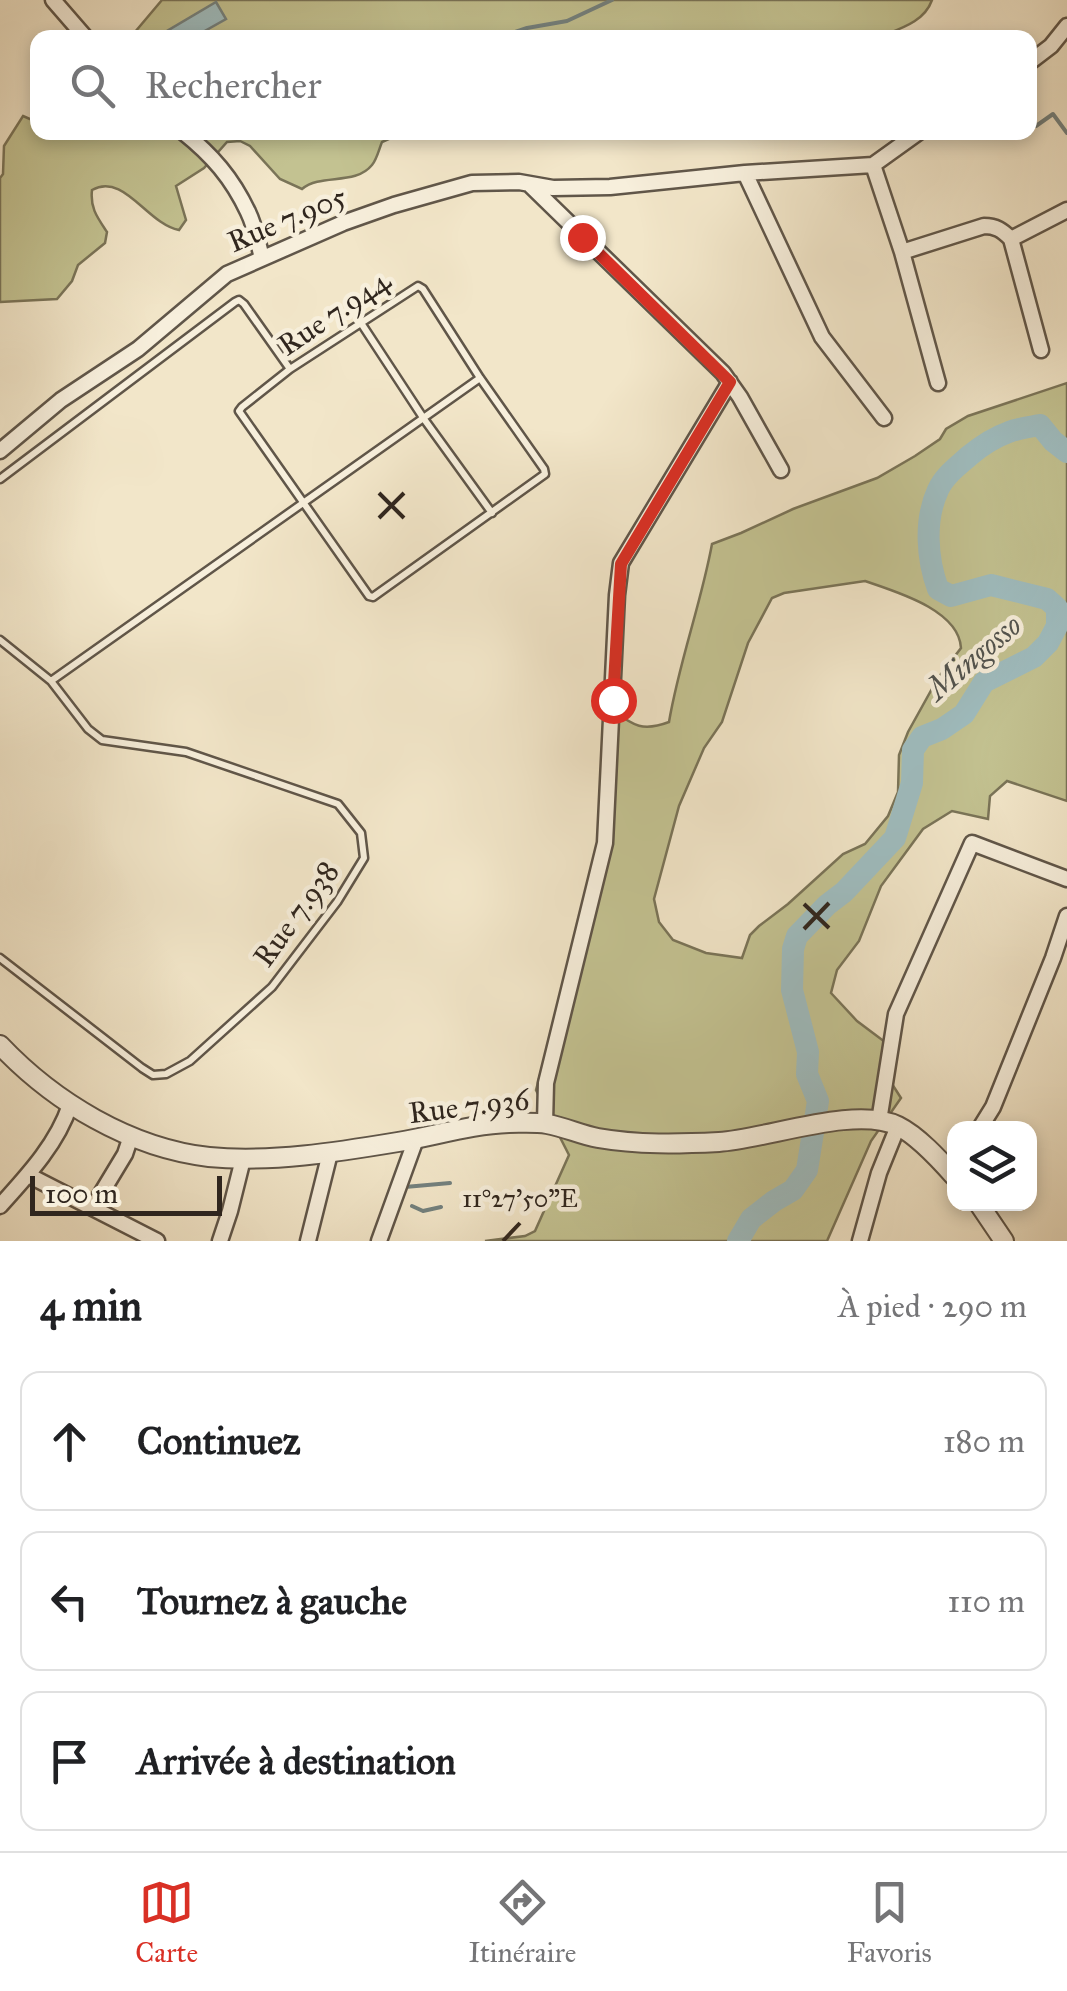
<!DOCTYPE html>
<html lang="fr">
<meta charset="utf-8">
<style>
:root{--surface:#fff;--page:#f6f6f6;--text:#202124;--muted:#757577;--line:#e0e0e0;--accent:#d93025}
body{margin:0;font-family:"IM FELL Great Primer",serif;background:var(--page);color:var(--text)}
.controls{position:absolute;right:30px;bottom:30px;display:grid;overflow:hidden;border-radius:20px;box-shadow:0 5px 15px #0003}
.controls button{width:90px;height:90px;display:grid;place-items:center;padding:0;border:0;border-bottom:2px solid var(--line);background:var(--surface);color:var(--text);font:50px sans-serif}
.scale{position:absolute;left:30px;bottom:25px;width:192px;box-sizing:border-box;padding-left:10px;border:5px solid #30261e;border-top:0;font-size:28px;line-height:35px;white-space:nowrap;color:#30261e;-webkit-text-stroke:8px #f7efdc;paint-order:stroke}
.stop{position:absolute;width:30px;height:30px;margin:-22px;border:8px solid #d93025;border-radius:50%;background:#fff}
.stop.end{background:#d93025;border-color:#fff;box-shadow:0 2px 10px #0008}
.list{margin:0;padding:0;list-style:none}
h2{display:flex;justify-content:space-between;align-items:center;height:130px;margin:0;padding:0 40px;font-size:42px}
h2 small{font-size:32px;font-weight:400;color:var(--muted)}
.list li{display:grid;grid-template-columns:65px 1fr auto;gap:30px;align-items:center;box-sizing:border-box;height:140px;margin:0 20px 20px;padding:0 20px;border:2px solid var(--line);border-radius:20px}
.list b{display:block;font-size:38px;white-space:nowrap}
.list em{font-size:32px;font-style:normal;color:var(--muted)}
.icon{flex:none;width:55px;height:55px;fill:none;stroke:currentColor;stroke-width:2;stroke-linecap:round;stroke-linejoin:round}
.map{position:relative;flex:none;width:1067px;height:1241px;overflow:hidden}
.search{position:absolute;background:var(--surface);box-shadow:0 5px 15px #0003;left:30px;right:30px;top:30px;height:110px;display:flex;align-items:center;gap:25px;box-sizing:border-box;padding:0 35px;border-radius:20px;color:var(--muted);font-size:38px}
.sheet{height:610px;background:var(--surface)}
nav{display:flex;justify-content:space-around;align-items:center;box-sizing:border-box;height:140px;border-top:2px solid var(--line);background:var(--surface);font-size:28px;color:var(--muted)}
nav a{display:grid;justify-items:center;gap:5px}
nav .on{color:var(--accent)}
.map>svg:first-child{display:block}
.green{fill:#c3c291;stroke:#7a7458;stroke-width:2.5;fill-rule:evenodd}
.water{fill:#9fbdc0;stroke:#73817f;stroke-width:2.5}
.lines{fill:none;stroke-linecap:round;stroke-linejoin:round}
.stream{stroke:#73817f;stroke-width:4}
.river{stroke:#9fbdc0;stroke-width:22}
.service-casing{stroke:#605649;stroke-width:11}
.minor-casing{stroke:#605649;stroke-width:19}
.tertiary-casing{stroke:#605649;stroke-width:22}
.service{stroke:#f7efdc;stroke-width:6}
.minor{stroke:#f7efdc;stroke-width:14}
.tertiary{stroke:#f7efdc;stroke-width:18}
.route{stroke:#d93025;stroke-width:12}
.ticks{fill:none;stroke:#30261e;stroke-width:4}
.labels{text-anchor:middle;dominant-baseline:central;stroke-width:9;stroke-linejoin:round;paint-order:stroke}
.street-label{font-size:30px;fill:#30261e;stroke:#f7efdc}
.water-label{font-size:32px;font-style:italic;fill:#51534f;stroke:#f7efdc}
.ticks-label{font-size:25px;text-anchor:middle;fill:#30261e;stroke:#f7efdc;stroke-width:9;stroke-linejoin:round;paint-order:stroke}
</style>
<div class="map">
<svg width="1067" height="1241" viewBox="0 0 1067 1241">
<rect width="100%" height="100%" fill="#f2e6c9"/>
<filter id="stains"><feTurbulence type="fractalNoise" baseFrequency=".002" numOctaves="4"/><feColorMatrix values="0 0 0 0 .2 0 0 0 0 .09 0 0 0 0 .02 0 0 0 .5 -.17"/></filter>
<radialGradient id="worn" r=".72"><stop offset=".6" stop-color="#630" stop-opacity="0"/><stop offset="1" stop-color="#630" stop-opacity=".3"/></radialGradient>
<path class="green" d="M 162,0 L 932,0 C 924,23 898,29 877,38 L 137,38 L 135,32 Z
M 23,116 L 37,122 L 38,132 L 402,133 L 382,142 C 379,149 377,159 372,165 C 355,186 321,173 302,189 L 280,179 L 250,146 L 240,141 L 227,142 L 204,168 L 176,186 L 186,220 L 179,230 C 147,224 124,172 92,190 C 90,208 97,217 107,232 L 105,243 L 78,265 L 72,281 L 57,299 L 0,302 L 0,178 L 3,174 L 4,146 Z
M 1067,383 L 1067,801 L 1007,781 L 990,796 L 988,819 L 952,811 L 923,829 L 881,886 L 859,941 L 837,970 L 831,993 L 857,1021 L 885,1042 L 895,1064 L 892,1084 L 901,1098 L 871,1141 L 827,1241 L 485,1241 L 525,1236 L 535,1231 L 569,1155 L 536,1090 L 599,854 L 608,707 C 632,724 640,733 669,722 C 679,662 701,604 712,544 L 741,533 L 793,509 L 877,478 L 915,456 L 940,439 L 946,429 L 968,416 ZM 865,581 C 897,592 959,610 961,648 L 938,678 L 908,732 L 899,755 L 898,792 L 888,816 L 865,844 L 843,854 L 788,904 L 759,926 L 750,935 L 742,958 L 706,953 L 673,940 L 659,922 L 654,899 L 679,806 L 704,748 L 722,722 L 748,643 L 772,598 L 784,593 Z"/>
<path class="water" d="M 216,2 L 226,19 L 194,37 L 171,37 L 167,31 Z"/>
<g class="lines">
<path class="stream" d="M 480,38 L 506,35 L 527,28 L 567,21 L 612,0
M 1036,126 L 1053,114 L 1067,133
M 405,1187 L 450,1183
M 412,1206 L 423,1211 L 441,1207"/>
<path class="river" d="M 738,1241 L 751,1219 L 774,1201 L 793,1190 L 807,1170 L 818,1101 L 807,1074 L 808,1052 L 792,990 L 793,949 L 797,936 L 827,905 L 844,892 L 895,838 L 912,783 L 913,750 L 922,737 L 942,729 L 964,714 L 984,682 L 1034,657 L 1048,643 L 1057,626 L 1057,608 L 1047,599 L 991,585 L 951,596 L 938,589 C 927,559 924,520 938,490 C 944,476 958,466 969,456 C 981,446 995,437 1009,432 C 1019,428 1030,427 1040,425 L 1053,441 L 1067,452"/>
<g class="service-casing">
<path id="service" d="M 418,286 L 423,289 L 480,378 L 544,469 L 545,474 L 373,597 L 369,596 L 239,411 L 242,407 L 290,369 Z
M 361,323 L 424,419 L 492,513
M 0,479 L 235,302 L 239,300 L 244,304 L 290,369
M 0,640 L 51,681 L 88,729 L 102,740 L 186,752 L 338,804 L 361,833 L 364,858 L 337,902 L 272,987 L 190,1061 L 166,1074 L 153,1075 L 142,1068 L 0,958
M 51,681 L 480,378"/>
</g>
<g class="minor-casing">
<path id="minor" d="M 53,0 L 86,38
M 1030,62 L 1051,46 L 1067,26
M 183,132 C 212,155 232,178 248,212 C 255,226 258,243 262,258
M 873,165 L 902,252 L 938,383
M 745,173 L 822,337 L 884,418
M 531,186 L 723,373 L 740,397 L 781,470
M 1011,239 L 1067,210
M 902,252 L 984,226 C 996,226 1002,230 1011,239 L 1041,350
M 0,451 L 61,400 L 138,349 L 227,274 L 343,223 L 394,205 L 472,183 L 519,182 L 553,188 L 610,187 L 745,173 L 873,165 L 919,132
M 879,1121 L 896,1014 L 972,843 L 1067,879
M 545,1123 L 546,1083 L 605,843 L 617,595 L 621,563 L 730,382
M 980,1128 L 993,1107 L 1053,958 L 1067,916
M 28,1175 L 157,1241
M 0,1206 C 28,1175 57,1144 70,1105
M 93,1207 L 125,1154 L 131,1136
M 220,1241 L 230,1211 L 243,1159
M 308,1241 L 330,1153
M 379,1241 L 416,1139
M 860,1241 L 879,1173 L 898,1126"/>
</g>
<g class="tertiary-casing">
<path id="tertiary" d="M 0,1045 C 54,1102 130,1148 209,1157 C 270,1163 338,1152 398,1142 C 435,1136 472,1124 509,1123 C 522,1123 535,1122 547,1124 C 565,1127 581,1135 598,1138 C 638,1145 679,1144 719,1142 C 767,1139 855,1105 898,1126 C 918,1136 939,1159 954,1176
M 979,1204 L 1004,1241"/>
</g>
<use href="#service" class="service"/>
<use href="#minor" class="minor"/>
<use href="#tertiary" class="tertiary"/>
</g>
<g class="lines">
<path class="route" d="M 582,237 L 730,382 L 621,564 L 613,700"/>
</g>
<path class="ticks" d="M 379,493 L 404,518M 379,518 L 404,493M 804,904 L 829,928M 804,929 L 829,903M 503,1241 L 520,1223"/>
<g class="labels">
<g class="street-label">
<text transform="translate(287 219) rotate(-23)">Rue 7.905</text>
<text transform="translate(334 313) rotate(-34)">Rue 7.944</text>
<text transform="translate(296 914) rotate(-54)">Rue 7.938</text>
<text transform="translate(469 1106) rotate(-7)">Rue 7.936</text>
</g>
<g class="water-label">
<text transform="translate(974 657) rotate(-40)">Mingosso</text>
</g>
</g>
<g class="ticks-label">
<text x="520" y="1207">11°27'50"E</text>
</g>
<rect width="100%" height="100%" filter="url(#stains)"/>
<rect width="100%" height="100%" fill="url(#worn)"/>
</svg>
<div class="controls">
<button><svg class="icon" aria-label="layers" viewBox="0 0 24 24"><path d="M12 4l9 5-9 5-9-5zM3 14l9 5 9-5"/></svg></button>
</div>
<div class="scale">100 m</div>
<div class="stop" style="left:613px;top:700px"></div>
<div class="stop end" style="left:582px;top:237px"></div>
<div class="search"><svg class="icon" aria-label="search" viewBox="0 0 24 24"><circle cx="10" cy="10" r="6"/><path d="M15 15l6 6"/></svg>Rechercher</div>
</div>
<section class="sheet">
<h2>4 min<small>À pied · 290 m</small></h2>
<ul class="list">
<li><svg class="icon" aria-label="ahead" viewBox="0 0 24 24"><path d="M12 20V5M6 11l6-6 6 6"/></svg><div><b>Continuez</b></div><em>180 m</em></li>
<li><svg class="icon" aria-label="left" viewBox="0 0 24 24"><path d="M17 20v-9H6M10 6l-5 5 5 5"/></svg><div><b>Tournez à gauche</b></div><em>110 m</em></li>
<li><svg class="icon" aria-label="arrive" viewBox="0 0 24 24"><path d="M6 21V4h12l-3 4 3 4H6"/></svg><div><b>Arrivée à destination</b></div></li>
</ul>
</section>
<nav>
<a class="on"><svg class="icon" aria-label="map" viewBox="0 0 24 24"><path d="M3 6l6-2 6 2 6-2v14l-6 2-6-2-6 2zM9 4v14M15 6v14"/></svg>Carte</a>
<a><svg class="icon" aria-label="directions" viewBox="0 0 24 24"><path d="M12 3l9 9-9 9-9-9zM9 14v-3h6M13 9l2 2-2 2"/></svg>Itinéraire</a>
<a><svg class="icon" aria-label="saved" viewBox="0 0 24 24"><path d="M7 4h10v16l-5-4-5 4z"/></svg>Favoris</a>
</nav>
